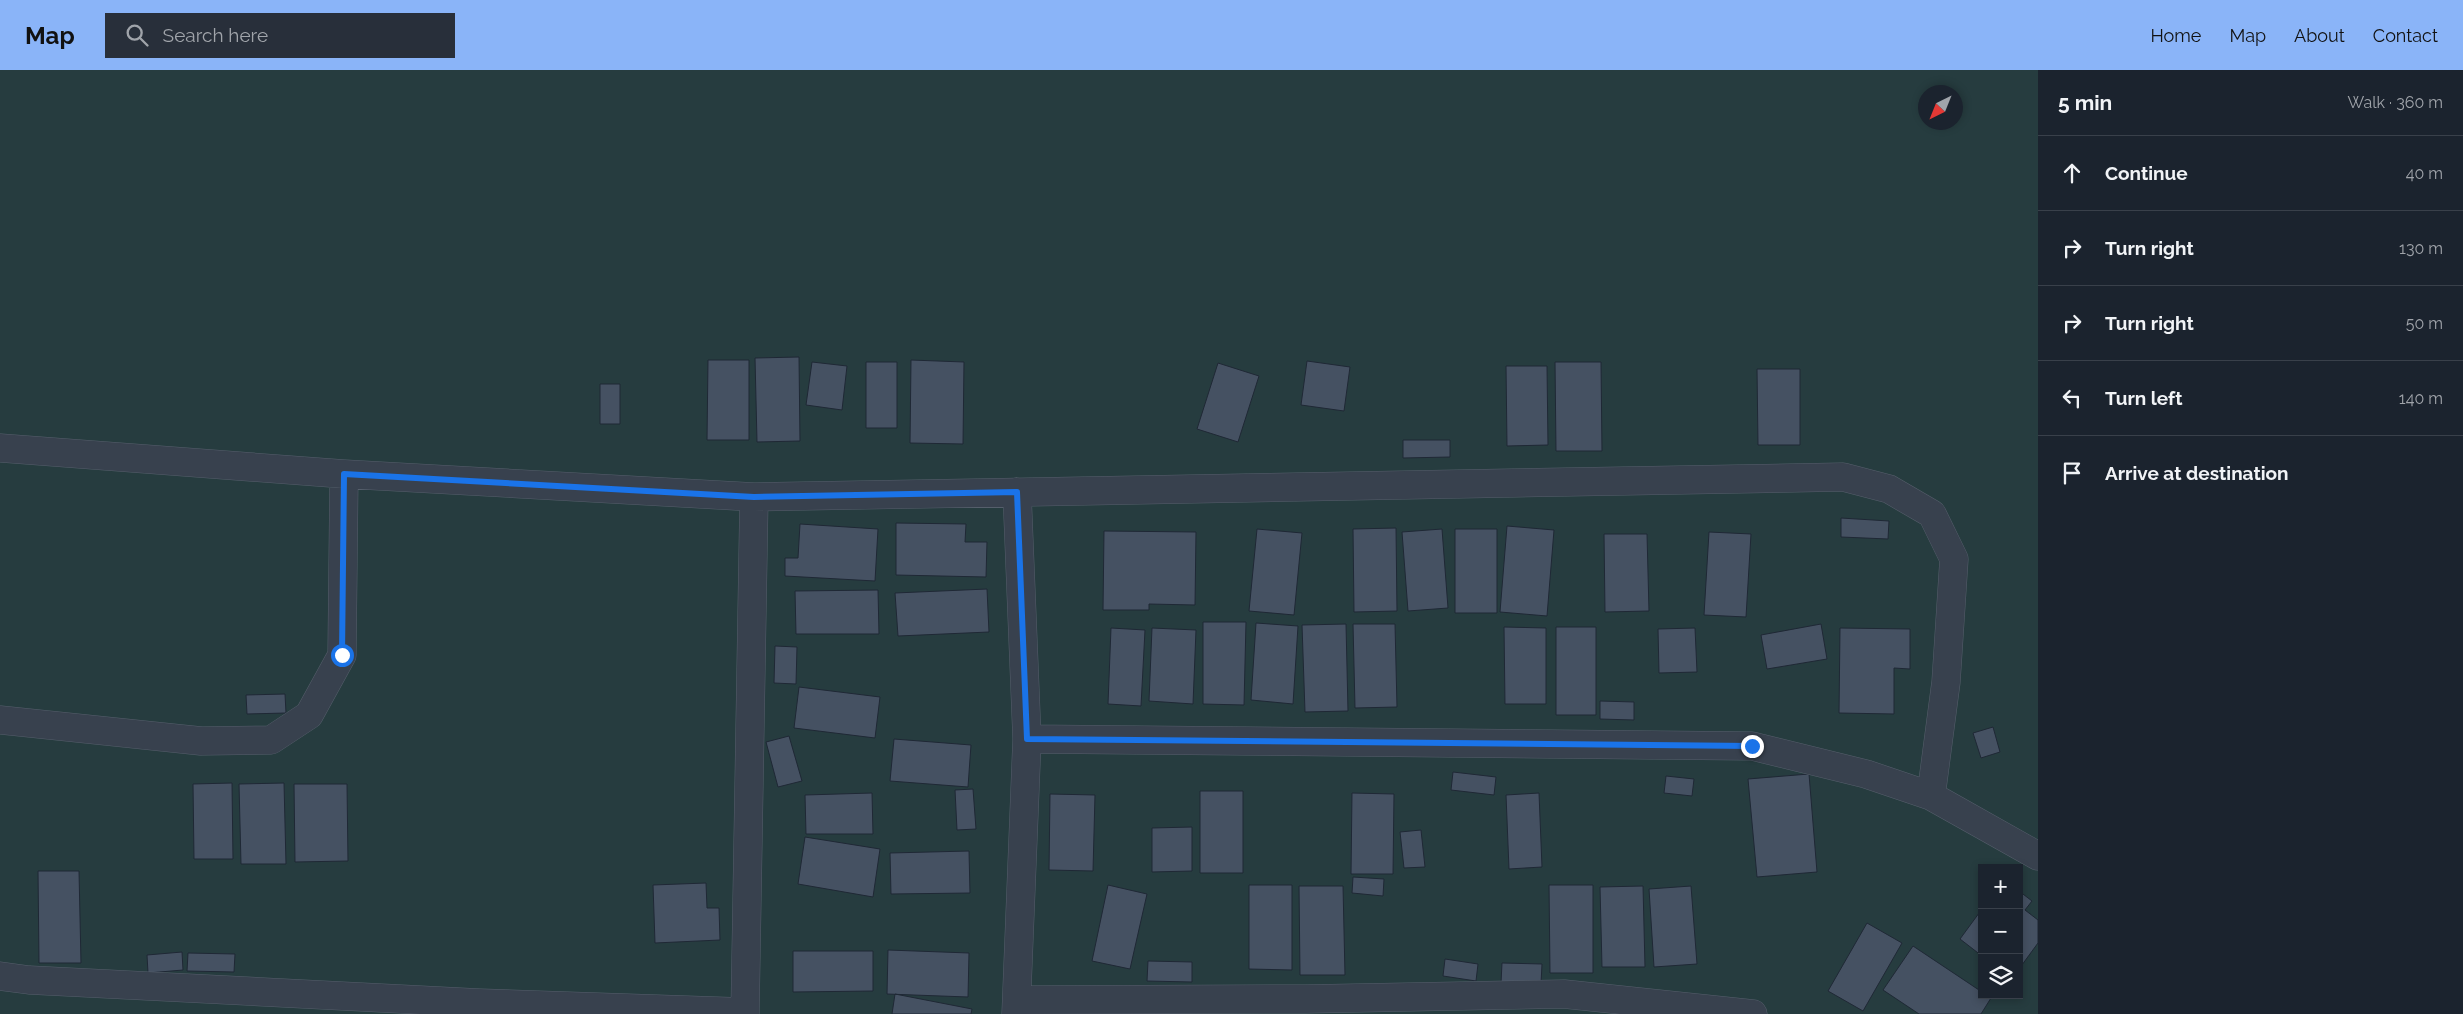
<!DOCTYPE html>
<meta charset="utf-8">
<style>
:root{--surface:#1b232e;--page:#282f3a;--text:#f1f3f6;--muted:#a0a4aa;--line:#39404a;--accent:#8ab4f8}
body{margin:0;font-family:Raleway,sans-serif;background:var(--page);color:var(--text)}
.controls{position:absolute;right:15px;bottom:15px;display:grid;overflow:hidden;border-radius:0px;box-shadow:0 2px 8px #0003}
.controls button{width:45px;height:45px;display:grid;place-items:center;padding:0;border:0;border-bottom:1px solid var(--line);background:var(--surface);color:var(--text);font:25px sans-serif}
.compass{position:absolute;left:1918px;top:15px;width:45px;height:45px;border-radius:50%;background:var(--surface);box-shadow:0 2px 8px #0003;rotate:223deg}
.stop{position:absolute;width:15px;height:15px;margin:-11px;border:4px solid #1a73e8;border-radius:50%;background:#fff}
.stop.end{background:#1a73e8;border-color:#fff;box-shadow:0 1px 5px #0008}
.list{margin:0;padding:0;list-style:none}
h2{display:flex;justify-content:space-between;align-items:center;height:65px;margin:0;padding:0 20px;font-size:21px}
h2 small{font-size:16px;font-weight:400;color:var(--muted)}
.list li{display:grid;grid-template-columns:32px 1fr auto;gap:15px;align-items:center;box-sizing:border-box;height:75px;padding:0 20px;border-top:1px solid var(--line)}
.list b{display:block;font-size:19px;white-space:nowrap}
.list em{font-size:16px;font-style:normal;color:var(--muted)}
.icon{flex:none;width:28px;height:28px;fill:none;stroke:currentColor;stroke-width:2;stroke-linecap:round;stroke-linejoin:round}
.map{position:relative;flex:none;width:2038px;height:944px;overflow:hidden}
header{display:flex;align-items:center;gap:30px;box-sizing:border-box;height:70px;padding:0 25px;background:var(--accent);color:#111}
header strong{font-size:24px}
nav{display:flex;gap:28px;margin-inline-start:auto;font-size:18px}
.search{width:350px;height:45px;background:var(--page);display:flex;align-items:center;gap:12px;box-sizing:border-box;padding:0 18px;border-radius:0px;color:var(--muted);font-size:19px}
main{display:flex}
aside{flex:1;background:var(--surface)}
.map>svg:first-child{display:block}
.green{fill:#263c3f;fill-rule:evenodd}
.building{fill:#455162;stroke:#1f2835}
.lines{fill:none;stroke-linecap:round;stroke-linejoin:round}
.minor-casing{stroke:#565f6c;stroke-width:29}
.minor{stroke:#38414e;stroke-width:28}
.route{stroke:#1a73e8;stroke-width:6}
</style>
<header>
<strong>Map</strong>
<div class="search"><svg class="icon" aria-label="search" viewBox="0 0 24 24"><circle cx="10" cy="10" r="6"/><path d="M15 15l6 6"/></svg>Search here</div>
<nav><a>Home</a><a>Map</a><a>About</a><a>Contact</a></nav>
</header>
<main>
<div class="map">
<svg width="2038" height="944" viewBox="0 0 2038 944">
<rect width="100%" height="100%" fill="#242f3e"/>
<path class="green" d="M 0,0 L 2038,0 L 2038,944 L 0,944 ZM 1926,22 L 1956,22 L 1956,52 L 1926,52 ZM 1982,798 L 2019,798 L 2019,925 L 1982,925 Z"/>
<path class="building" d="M 799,287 L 800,371 L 757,372 L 755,288 Z
M 708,290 L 749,290 L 749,370 L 707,370 Z
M 911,290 L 964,292 L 963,374 L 910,373 Z
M 1307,291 L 1350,297 L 1344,341 L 1301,335 Z
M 812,292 L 847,296 L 842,340 L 806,335 Z
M 866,292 L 897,292 L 897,358 L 866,358 Z
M 1555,292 L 1601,292 L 1602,381 L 1556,381 Z
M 1218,293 L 1259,306 L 1238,372 L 1197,359 Z
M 1506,296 L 1547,296 L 1548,375 L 1507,376 Z
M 1757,299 L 1800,299 L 1800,375 L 1758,375 Z
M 600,314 L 620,314 L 620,354 L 600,354 Z
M 1403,370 L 1450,370 L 1450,387 L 1403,388 Z
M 1841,448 L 1889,451 L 1888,469 L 1841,467 Z
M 896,453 L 966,454 L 965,472 L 987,472 L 986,507 L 896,505 Z
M 800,454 L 878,459 L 875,511 L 785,506 L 785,488 L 798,488 Z
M 1507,456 L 1554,460 L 1547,546 L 1500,542 Z
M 1396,458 L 1397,541 L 1354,542 L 1353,459 Z
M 1257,459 L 1302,463 L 1294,545 L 1249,541 Z
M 1442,459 L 1448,538 L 1408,541 L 1402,462 Z
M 1455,459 L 1497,459 L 1497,543 L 1455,543 Z
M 1104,461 L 1196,462 L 1195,535 L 1149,534 L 1149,540 L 1103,540 Z
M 1709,462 L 1751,464 L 1746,547 L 1704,545 Z
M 1604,464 L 1647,464 L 1649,541 L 1605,542 Z
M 987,519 L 989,562 L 898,566 L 895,523 Z
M 878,520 L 879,564 L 796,564 L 795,521 Z
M 1203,552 L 1246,552 L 1244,635 L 1203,634 Z
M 1256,553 L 1298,556 L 1293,634 L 1251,630 Z
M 1346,554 L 1348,641 L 1305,642 L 1302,555 Z
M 1353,554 L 1395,554 L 1397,637 L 1355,638 Z
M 1821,554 L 1827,589 L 1767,599 L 1761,565 Z
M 1504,557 L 1546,558 L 1546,634 L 1505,634 Z
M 1556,557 L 1596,557 L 1596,645 L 1556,645 Z
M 1111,558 L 1145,560 L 1141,636 L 1108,634 Z
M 1152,558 L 1196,560 L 1193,634 L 1149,631 Z
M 1695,558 L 1697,602 L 1659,603 L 1658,559 Z
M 1840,558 L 1910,559 L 1910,599 L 1894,598 L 1894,644 L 1839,643 Z
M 775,576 L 797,577 L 796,614 L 774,613 Z
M 799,617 L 880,627 L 875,668 L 794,658 Z
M 285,624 L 286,643 L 247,644 L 246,625 Z
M 1600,631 L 1634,632 L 1634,650 L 1600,649 Z
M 1993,657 L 2000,682 L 1981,688 L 1973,663 Z
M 789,666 L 802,711 L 778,717 L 766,672 Z
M 894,669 L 971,675 L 968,717 L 890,711 Z
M 1453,702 L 1496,707 L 1494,725 L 1451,720 Z
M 1809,704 L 1817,802 L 1757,807 L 1748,709 Z
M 1666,706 L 1694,709 L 1692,726 L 1664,723 Z
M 232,713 L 233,789 L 194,789 L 193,714 Z
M 284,713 L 286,794 L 241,794 L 239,714 Z
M 294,714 L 347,714 L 348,791 L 295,792 Z
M 973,719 L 976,759 L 957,760 L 955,720 Z
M 1200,721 L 1243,721 L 1243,803 L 1200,803 Z
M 872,723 L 873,764 L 806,764 L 805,725 Z
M 1352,723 L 1394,724 L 1393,804 L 1351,804 Z
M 1539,723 L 1542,797 L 1509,799 L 1506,725 Z
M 1050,724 L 1095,725 L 1093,801 L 1049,800 Z
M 1192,757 L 1192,801 L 1152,802 L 1152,758 Z
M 1421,760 L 1425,797 L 1404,798 L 1400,762 Z
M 805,767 L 880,779 L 873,827 L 798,814 Z
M 969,781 L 970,823 L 891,824 L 890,783 Z
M 38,801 L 79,801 L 81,893 L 39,893 Z
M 1353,807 L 1384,809 L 1383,826 L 1352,823 Z
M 706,813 L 707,838 L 719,838 L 720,870 L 655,873 L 653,815 Z
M 1108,815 L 1147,824 L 1130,899 L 1092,891 Z
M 1249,815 L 1292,815 L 1292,900 L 1249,899 Z
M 1549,815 L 1593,815 L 1593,903 L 1550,903 Z
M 1299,816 L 1343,816 L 1345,905 L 1300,905 Z
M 1643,816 L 1645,897 L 1602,897 L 1600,817 Z
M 1691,816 L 1697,894 L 1654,897 L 1649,819 Z
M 2019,821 L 2032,831 L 2025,840 L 2038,850 L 2038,873 L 2019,899 Z
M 1982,839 L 1982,886 L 1960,869 Z
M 1867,853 L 1902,873 L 1863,941 L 1828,921 Z
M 1913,876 L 1982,922 L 1982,925 L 1991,928 L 1981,944 L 1919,944 L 1883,920 Z
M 888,880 L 969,883 L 968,927 L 887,924 Z
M 793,881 L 873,881 L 873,921 L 793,922 Z
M 182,882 L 183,900 L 148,903 L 147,885 Z
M 188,883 L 235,884 L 234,902 L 187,901 Z
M 1445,889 L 1478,894 L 1476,911 L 1443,906 Z
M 1148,891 L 1192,892 L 1192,912 L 1147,911 Z
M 1502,893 L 1542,894 L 1541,914 L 1501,913 Z
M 895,924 L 972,939 L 971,944 L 892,944 Z"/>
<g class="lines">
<g class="minor-casing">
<path id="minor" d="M 0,378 L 344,404 L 754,427 L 1843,407 L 1889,419 L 1932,444 L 1954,489 L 1946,612 L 1931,726
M 0,650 L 201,671 L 271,670 L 309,645 L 342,585 L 344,404
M 1027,669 L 1752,676 L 1866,704 L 1931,726 L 2038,786
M 0,906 L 29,910 L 479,933 L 745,942
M 1017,930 L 1305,929 L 1564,924 L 1753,944
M 745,944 L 754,427
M 1016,944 L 1027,669 L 1017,422"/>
</g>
<use href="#minor" class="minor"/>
</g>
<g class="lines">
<path class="route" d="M 342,585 L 344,404 L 754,427 L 1017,422 L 1027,669 L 1752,676"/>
</g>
</svg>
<div class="controls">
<button>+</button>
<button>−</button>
<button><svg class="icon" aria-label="layers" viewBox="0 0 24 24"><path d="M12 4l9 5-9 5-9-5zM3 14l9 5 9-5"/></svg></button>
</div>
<svg class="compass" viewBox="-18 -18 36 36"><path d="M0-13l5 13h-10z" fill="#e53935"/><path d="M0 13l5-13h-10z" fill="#a0a4aa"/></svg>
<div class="stop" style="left:342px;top:585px"></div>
<div class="stop end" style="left:1752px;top:676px"></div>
</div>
<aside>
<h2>5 min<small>Walk · 360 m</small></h2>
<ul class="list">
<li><svg class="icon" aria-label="ahead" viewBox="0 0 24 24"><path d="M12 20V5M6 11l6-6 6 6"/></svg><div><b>Continue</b></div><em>40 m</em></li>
<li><svg class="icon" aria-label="right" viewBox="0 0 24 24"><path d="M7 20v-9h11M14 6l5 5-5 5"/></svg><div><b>Turn right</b></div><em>130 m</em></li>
<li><svg class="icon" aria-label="right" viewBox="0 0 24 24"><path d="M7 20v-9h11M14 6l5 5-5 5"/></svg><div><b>Turn right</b></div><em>50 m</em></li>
<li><svg class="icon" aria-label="left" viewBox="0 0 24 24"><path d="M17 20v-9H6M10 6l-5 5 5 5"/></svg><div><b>Turn left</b></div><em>140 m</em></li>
<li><svg class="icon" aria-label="arrive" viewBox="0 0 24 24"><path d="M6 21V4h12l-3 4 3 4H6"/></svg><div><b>Arrive at destination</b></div></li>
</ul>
</aside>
</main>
